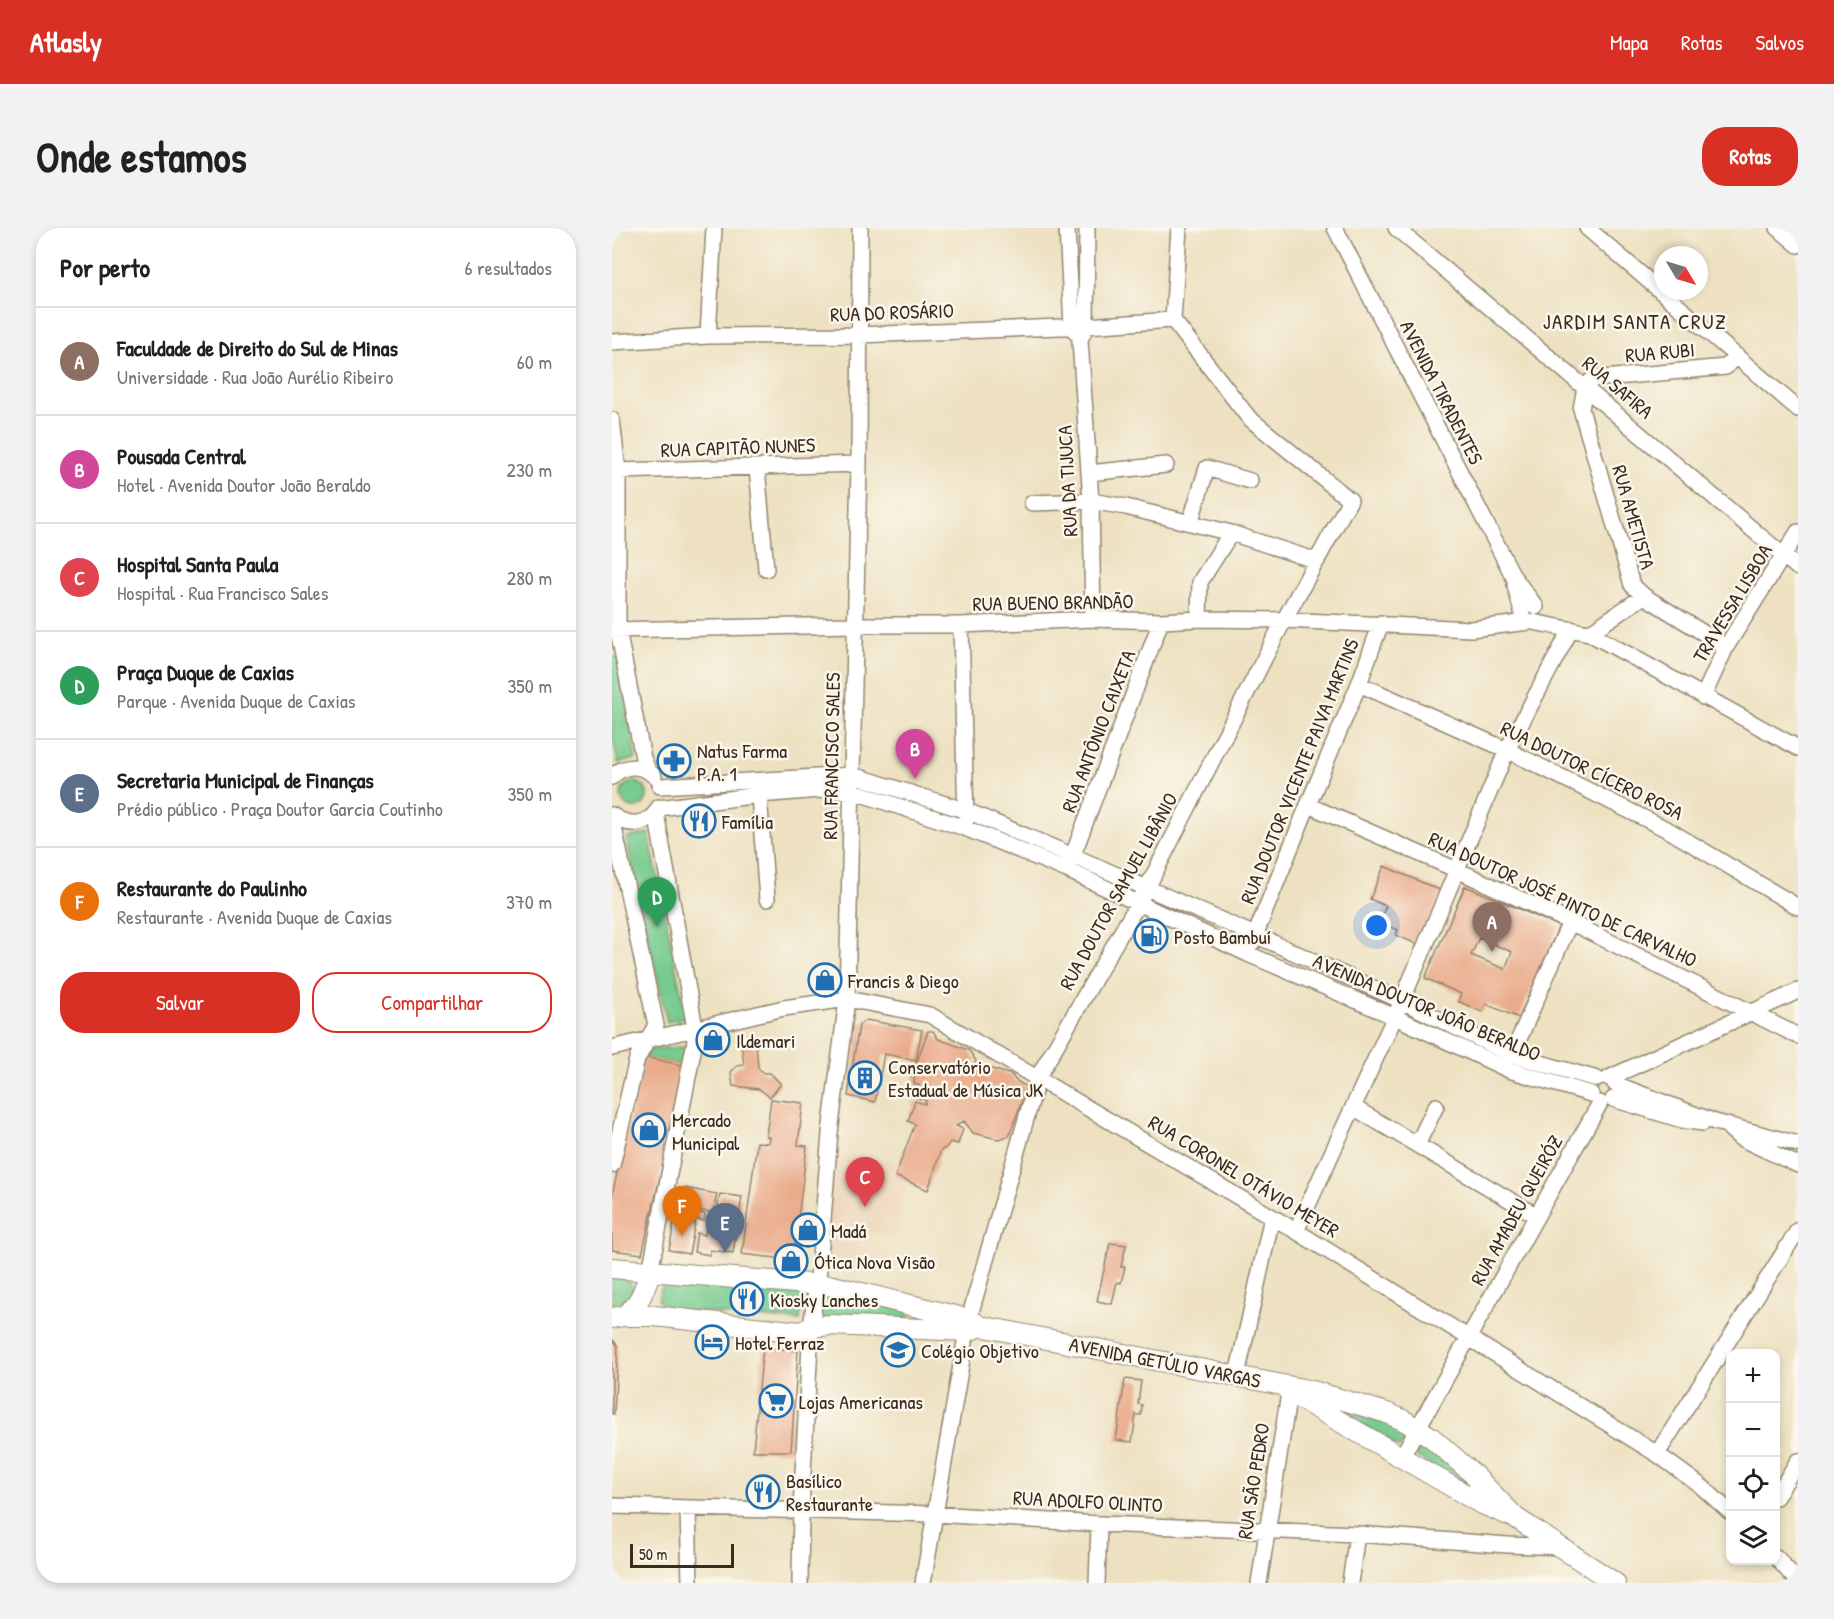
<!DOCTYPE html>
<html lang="pt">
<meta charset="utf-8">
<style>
:root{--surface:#fff;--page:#f2f2f2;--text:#202124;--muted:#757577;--line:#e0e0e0;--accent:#d93025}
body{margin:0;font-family:"Patrick Hand",sans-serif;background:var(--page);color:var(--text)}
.controls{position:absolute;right:18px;bottom:18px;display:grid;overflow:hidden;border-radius:12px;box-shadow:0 3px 9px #0003}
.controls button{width:54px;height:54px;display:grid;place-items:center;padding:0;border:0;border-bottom:2px solid var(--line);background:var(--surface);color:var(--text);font:30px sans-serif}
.compass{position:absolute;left:1042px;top:18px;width:54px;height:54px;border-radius:50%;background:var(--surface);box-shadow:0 3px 9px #0003;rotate:128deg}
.scale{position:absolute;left:18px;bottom:15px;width:104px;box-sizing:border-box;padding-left:6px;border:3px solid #3b2a1e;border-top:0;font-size:16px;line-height:21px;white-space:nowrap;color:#3b2a1e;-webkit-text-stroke:4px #fbf7ec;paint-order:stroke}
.you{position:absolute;left:765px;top:698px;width:21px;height:21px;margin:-15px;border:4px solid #fff;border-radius:50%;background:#1a73e8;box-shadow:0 0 0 9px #1a73e833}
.badge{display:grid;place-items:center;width:39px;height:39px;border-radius:50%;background:var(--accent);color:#fff;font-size:20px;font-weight:700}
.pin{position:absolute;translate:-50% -50px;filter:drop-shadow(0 2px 3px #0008)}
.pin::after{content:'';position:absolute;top:32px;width:21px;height:18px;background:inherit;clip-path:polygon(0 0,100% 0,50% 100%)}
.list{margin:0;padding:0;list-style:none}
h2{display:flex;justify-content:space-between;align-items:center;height:78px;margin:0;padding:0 24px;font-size:26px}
h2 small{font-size:20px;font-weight:400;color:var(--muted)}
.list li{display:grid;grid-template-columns:39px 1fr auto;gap:18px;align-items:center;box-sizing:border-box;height:108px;padding:0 24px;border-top:2px solid var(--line)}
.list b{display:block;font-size:22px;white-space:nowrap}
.list p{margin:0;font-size:20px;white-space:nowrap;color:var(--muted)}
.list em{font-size:20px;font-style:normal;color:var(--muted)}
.actions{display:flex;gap:12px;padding:18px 24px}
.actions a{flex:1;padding:14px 0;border:2px solid var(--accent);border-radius:24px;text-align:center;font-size:21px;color:var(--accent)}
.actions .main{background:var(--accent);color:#fff}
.icon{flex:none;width:33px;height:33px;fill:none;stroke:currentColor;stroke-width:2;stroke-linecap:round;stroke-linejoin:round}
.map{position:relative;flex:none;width:1186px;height:1355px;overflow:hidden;border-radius:24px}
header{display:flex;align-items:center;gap:36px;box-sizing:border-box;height:84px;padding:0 30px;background:var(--accent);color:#fff}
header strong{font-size:28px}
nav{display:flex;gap:33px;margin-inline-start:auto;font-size:21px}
.intro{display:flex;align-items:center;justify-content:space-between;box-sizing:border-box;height:144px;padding:0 36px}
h1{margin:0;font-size:42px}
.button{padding:15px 27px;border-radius:24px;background:var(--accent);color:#fff;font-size:21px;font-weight:700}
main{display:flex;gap:36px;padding:0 36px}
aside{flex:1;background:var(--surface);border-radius:24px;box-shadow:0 3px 9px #0003}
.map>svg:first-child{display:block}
.built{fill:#eed7bb}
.green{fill:#77cb8e;stroke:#597a56;stroke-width:1.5}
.building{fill:#eaab8b;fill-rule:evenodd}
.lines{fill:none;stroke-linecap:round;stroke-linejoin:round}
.minor-casing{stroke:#948670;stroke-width:18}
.major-casing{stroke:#948670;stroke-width:22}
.minor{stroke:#fff;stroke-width:15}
.major{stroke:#fff;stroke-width:20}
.labels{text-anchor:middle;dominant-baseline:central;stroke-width:5;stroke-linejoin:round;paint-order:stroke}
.street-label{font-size:20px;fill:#3b2a1e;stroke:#fbf7ec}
.poi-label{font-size:20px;fill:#3b2a1e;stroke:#fbf7ec;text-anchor:start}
.neighbourhood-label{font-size:21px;letter-spacing:1.5px;fill:#3b2a1e;stroke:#fbf7ec}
</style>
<header>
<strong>Atlasly</strong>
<nav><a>Mapa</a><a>Rotas</a><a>Salvos</a></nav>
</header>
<div class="intro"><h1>Onde estamos</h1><a class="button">Rotas</a></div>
<main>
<aside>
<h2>Por perto<small>6 resultados</small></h2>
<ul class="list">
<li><span class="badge" style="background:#8d6e63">A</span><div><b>Faculdade de Direito do Sul de Minas</b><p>Universidade · Rua João Aurélio Ribeiro</p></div><em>60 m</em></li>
<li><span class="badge" style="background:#d1479c">B</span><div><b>Pousada Central</b><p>Hotel · Avenida Doutor João Beraldo</p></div><em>230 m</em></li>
<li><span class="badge" style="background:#e0444e">C</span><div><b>Hospital Santa Paula</b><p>Hospital · Rua Francisco Sales</p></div><em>280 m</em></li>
<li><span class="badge" style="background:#2e9e5b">D</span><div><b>Praça Duque de Caxias</b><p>Parque · Avenida Duque de Caxias</p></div><em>350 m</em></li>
<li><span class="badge" style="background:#5c6f8a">E</span><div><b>Secretaria Municipal de Finanças</b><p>Prédio público · Praça Doutor Garcia Coutinho</p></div><em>350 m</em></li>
<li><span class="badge" style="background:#e8710a">F</span><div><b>Restaurante do Paulinho</b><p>Restaurante · Avenida Duque de Caxias</p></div><em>370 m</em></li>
</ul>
<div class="actions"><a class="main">Salvar</a><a>Compartilhar</a></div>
</aside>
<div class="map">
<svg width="1186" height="1355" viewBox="0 0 1186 1355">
<rect width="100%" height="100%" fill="#fbf7ec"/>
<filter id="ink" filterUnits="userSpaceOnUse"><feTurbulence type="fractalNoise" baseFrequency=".0167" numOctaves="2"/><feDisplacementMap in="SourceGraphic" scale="12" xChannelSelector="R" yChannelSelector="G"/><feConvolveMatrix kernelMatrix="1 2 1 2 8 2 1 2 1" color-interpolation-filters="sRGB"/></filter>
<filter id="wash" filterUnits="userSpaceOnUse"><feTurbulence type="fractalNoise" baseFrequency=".008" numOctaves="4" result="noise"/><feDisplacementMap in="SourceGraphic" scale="24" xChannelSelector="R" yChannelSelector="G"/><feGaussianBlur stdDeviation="1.35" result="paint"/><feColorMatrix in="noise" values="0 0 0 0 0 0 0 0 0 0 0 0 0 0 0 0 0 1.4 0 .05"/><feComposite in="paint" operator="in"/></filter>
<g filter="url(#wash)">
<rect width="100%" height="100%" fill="#ede1c1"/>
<path class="built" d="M 217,925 L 284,934 L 283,948 L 293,956 L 284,1008 L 255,1003 L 246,1018 L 276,1026 L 274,1040 L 269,1040 L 268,1049 L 217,1035 Z"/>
<path class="green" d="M 0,429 L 6,429 L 24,531 L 6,535 L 0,508 Z
M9 567a13 13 0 1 1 26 0a13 13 0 1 1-26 0Z
M 37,605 L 74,789 L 55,794 L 14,610 Z
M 76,818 L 74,838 L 32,829 L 34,822 Z
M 0,1050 L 10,1050 L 19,1056 L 21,1063 L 19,1070 L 0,1076 Z
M 60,1050 L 191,1063 L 188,1093 L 52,1081 L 46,1071 L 50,1059 Z
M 209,1061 L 296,1079 L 298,1087 L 294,1096 L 204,1091 Z
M 719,1178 L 799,1201 L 788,1220 Z
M 813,1210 L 862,1255 L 856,1263 L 803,1227 Z"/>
<g id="blocks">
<path class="building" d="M 772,638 L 830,663 L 807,717 L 784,707 L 786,702 L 767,694 L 774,678 L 758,671 Z
M 853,658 L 947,698 L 907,790 L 874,776 L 870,784 L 846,773 L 849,766 L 813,750 ZM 867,710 L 900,724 L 893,741 L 859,727 Z
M 254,792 L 310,802 L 304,832 L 272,826 L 263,874 L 236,868 L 247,797 Z
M 316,803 L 321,803 L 326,811 L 357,822 L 364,833 L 361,839 L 370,838 L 400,847 L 403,852 L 415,859 L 397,908 L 386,911 L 361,905 L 352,893 L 344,898 L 351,901 L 346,916 L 338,914 L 334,920 L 329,922 L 316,962 L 283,948 L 303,896 L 296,893 L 303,873 L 313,876 L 314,872 L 304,870 L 307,857 L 302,856 L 303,839 Z
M 139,811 L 144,815 L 146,840 L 152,845 L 158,845 L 169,856 L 158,869 L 147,861 L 121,858 L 119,844 L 125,838 L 132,837 L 129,813 Z
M 32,829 L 74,838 L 30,1026 L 0,1022 L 0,967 Z
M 159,871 L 191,875 L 186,917 L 195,918 L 181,1032 L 130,1026 L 145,914 L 156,915 L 157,909 L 154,908 Z
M 73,960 L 105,966 L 101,985 L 69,979 Z
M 108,966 L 130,969 L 121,1025 L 98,1022 L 98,1027 L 82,1024 L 85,1005 L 93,1007 L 96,988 L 104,989 Z
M 65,980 L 93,986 L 92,993 L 84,991 L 77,1026 L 57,1022 Z
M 498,1015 L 514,1017 L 509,1039 L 513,1039 L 509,1055 L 505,1054 L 500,1076 L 485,1073 Z
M 0,1111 L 6,1118 L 2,1186 L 0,1186 Z
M 151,1119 L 186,1123 L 179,1223 L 141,1223 Z
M 513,1151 L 529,1153 L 526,1176 L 530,1177 L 529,1187 L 524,1187 L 520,1214 L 504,1212 Z"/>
</g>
</g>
<g filter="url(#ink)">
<use href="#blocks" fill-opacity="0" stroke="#948670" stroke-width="1.5"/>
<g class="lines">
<g class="minor-casing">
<path id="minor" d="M 455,0 L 460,98 L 464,105
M 475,0 L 474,98 L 468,112 L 479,273 L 481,391
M 723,0 L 901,348 L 924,379
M 784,0 L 1186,340
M 975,0 L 1186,181
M 1166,0 L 1186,17
M 96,108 L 102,0
M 0,114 L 96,108 L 246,107 L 474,98 L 561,92
M 0,192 L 6,243 L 6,402 L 31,530 L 37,544
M 145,240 L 154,341
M 6,243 L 247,236
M 477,245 L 554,237
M 420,275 L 479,273 L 514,279 L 619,305 L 705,333
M 578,295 L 595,240 L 638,253
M 903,357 L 910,384
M 587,391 L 588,354 L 619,305
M 921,394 L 977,405 L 1186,520
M 349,397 L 354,592
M 0,402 L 243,397 L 349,397 L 481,391 L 549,393 L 587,391 L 672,392 L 859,401 L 917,394
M 977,405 L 1032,368
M 1114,419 L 1032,368 L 1020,357 L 969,181 L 973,159 L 981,151 L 1114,139 L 1125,128
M 747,456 L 895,522 L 1058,603 L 1186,679
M 1091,469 L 1114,419 L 1186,304
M 0,549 C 12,536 30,536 42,548
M 48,558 L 241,547 L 355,583 L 461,628 L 659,714 L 790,773 L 900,827 L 985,851
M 147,567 L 155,671
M 696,577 L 845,642 L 958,694 L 1186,808
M 47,580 L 147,567 L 208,562 L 240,563 L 353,600 L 455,642 L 636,726 L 783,789 L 897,842 L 979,866
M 0,587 C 16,599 37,599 47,579
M 0,590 L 44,797 L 25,831 L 0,937
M 458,635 L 549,393
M 640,715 L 696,577 L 747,456 L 769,395
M 0,820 L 172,780 L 235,771 L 318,787 L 684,1003 L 1045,1226 L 1089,1258 L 1118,1284
M 900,827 L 958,694
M 997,850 L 1186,763
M 1003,856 L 1103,894 L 1186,916
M 1001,871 L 1070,892 L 1091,895
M 741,879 L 925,988
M 1118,901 L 1128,910 L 1186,937
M 805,917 L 824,878
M 684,1003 L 790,773 L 895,522 L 959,401
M 38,1044 L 83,813 L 83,800 L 44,585
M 625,1147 L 660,989
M 1045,1226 L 1186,1002
M 789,1230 L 988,875
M 1164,1269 L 1186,1233
M 0,1278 L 322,1286 L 487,1296 L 745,1306 L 896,1317 L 949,1319
M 76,1281 L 78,1355
M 1164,1329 L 1186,1354
M 188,1355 L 189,1281 L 199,1099 L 207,1041 L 218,905 L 235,771 L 247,236 L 248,0
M 311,1355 L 357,1091 L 426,849 L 535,660 L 672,392 L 738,272 L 637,190 L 561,92 L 567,0
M 485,1355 L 487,1296
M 647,1355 L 678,1159
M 738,1355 L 745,1306"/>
</g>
<g class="major-casing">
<path id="major" d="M 0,1040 L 221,1058 L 347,1089 L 357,1091 L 368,1098 L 701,1163 L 775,1185 L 791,1192 L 819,1209 L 861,1246 L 904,1290
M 11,1088 C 28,1077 32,1062 38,1044
M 0,1090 L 11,1088 L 42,1088 L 189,1104 L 199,1099 L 218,1097 L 356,1103 L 368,1098
M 677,1164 L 868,1275 L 904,1290 L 1003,1355"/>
</g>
<use href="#minor" class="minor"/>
<use href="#major" class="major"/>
</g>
</g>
<defs>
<g id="pharmacy-ring" transform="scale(1.725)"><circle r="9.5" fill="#fbf7ec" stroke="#1f6fb2" stroke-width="1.5"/><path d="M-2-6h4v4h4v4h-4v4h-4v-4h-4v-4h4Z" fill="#1f6fb2"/></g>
<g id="restaurant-ring" transform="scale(1.725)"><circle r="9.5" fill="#fbf7ec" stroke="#1f6fb2" stroke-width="1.5"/><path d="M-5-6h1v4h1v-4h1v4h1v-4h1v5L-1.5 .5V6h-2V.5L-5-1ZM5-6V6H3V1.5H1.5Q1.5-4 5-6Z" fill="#1f6fb2"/></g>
<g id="fuel-ring" transform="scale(1.725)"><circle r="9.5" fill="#fbf7ec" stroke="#1f6fb2" stroke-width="1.5"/><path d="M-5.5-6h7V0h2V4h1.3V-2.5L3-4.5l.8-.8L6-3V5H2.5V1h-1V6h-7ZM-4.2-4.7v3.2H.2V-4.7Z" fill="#1f6fb2"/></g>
<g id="shop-ring" transform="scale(1.725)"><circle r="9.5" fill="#fbf7ec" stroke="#1f6fb2" stroke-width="1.5"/><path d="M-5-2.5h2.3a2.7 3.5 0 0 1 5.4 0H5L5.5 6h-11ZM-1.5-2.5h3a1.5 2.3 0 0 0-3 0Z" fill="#1f6fb2"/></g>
<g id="building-ring" transform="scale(1.725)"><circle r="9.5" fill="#fbf7ec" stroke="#1f6fb2" stroke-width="1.5"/><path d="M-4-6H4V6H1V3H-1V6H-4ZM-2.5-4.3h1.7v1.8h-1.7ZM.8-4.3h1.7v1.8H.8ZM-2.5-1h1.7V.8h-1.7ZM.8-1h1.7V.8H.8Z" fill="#1f6fb2"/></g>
<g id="hotel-ring" transform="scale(1.725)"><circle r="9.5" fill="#fbf7ec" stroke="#1f6fb2" stroke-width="1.5"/><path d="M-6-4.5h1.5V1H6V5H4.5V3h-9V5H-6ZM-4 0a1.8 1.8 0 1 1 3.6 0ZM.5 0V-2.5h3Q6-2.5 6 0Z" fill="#1f6fb2"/></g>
<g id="school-ring" transform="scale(1.725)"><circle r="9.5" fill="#fbf7ec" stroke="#1f6fb2" stroke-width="1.5"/><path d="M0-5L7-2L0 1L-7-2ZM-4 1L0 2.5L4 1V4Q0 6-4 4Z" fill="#1f6fb2"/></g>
<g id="supermarket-ring" transform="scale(1.725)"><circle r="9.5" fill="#fbf7ec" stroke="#1f6fb2" stroke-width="1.5"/><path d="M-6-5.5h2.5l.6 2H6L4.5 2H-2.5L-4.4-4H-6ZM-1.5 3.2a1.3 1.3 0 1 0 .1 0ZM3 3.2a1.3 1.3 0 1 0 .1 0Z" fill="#1f6fb2"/></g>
</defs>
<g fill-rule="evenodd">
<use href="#pharmacy-ring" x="62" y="533"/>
<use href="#restaurant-ring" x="87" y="593"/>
<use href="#fuel-ring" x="539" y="708"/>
<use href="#shop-ring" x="213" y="752"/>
<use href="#shop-ring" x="101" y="812"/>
<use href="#building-ring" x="253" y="850"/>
<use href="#shop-ring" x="37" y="902"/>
<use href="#shop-ring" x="196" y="1002"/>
<use href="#shop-ring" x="179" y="1033"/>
<use href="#restaurant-ring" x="135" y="1071"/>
<use href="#hotel-ring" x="100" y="1114"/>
<use href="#school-ring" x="286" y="1122"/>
<use href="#supermarket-ring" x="164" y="1173"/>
<use href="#restaurant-ring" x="151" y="1264"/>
</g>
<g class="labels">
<g class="street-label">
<text transform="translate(280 84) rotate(-2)">RUA DO ROSÁRIO</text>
<text transform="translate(1048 124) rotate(-5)">RUA RUBI</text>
<text transform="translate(1006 159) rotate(40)">RUA SAFIRA</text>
<text transform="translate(830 164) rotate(63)">AVENIDA TIRADENTES</text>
<text transform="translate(126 219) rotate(-2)">RUA CAPITÃO NUNES</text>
<text transform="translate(455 253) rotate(-93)">RUA DA TIJUCA</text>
<text transform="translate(1022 289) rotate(74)">RUA AMETISTA</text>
<text transform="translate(441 374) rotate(-1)">RUA BUENO BRANDÃO</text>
<text transform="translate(1120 375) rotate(-59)">TRAVESSA LISBOA</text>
<text transform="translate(486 503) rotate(-69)">RUA ANTÔNIO CAIXETA</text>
<text transform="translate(219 528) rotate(-89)">RUA FRANCISCO SALES</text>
<text transform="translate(980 542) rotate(26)">RUA DOUTOR CÍCERO ROSA</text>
<text transform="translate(687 543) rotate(-68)">RUA DOUTOR VICENTE PAIVA MARTINS</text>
<text transform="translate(506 663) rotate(-61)">RUA DOUTOR SAMUEL LIBÂNIO</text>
<text transform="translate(951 671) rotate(25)">RUA DOUTOR JOSÉ PINTO DE CARVALHO</text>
<text transform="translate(815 779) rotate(23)">AVENIDA DOUTOR JOÃO BERALDO</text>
<text transform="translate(632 948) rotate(31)">RUA CORONEL OTÁVIO MEYER</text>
<text transform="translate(904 982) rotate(-61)">RUA AMADEU QUEIRÓZ</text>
<text transform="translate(553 1134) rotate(11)">AVENIDA GETÚLIO VARGAS</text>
<text transform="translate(641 1253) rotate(-81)">RUA SÃO PEDRO</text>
<text transform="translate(476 1273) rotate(3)">RUA ADOLFO OLINTO</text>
</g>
<g class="poi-label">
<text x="85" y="522">Natus Farma<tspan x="85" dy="23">P.A. 1</tspan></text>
<text x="110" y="593">Família</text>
<text x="562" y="708">Posto Bambuí</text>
<text x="236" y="752">Francis &amp; Diego</text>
<text x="124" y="812">Ildemari</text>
<text x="276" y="838">Conservatório<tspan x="276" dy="23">Estadual de Música JK</tspan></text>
<text x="60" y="891">Mercado<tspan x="60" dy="23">Municipal</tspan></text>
<text x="219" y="1002">Madá</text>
<text x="202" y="1033">Ótica Nova Visão</text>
<text x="158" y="1071">Kiosky Lanches</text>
<text x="123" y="1114">Hotel Ferraz</text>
<text x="309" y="1122">Colégio Objetivo</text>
<text x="187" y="1173">Lojas Americanas</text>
<text x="174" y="1252">Basílico<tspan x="174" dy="23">Restaurante</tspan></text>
</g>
<g class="neighbourhood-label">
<text x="1023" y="93">JARDIM SANTA CRUZ</text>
</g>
</g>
</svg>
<div class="controls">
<button>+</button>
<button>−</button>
<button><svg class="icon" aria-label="locate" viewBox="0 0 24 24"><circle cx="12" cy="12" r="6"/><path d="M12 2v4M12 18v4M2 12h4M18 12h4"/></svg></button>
<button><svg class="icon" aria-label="layers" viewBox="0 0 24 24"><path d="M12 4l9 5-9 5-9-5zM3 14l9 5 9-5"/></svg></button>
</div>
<svg class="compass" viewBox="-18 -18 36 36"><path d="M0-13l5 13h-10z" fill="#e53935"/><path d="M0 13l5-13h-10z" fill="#757577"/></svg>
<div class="scale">50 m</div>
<div class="you"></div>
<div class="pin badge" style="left:880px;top:724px;background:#8d6e63">A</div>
<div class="pin badge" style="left:303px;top:551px;background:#d1479c">B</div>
<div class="pin badge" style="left:253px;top:979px;background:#e0444e">C</div>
<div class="pin badge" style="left:45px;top:699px;background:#2e9e5b">D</div>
<div class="pin badge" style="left:113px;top:1025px;background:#5c6f8a">E</div>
<div class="pin badge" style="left:70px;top:1008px;background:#e8710a">F</div>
</div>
</main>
